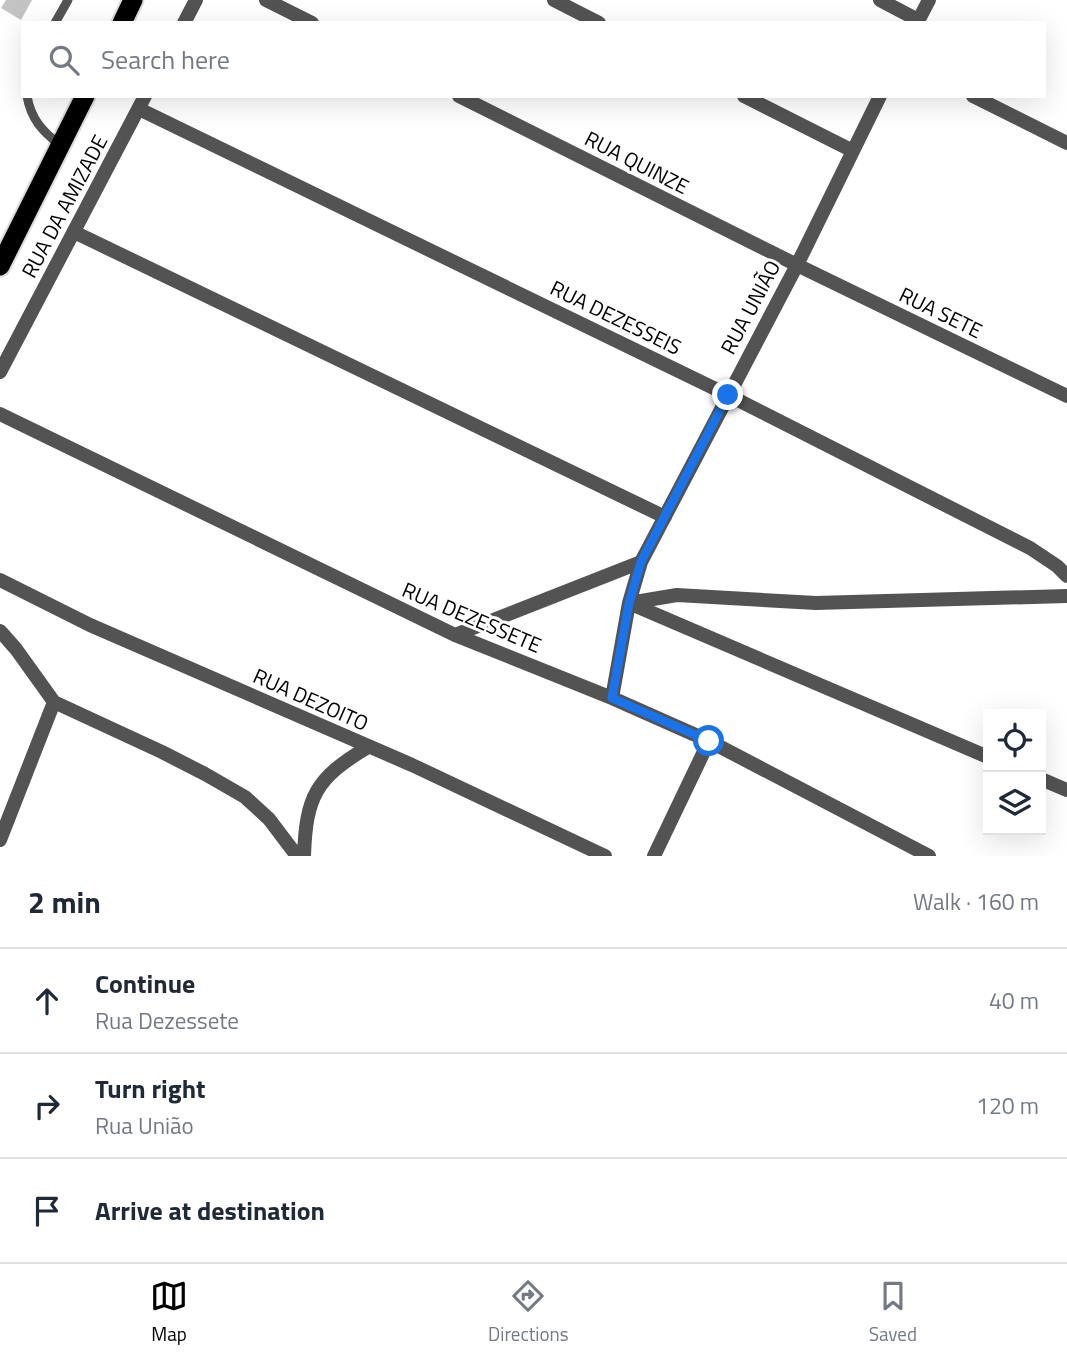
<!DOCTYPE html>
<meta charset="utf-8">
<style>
:root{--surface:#fff;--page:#f2f2f3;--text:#1f2937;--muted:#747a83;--line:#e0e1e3;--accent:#000}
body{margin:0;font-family:"Titillium Web",sans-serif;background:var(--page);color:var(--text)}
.controls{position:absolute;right:21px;bottom:21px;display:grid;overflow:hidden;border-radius:0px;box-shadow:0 7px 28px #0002}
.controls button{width:63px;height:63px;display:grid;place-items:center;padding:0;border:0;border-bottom:2px solid var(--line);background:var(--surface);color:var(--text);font:35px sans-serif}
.stop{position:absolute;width:21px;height:21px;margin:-16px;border:5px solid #1a73e8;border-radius:50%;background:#fff}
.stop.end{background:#1a73e8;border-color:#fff;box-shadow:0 2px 7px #0008}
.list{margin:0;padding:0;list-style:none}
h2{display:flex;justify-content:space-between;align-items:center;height:91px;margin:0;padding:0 28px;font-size:30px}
h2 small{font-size:23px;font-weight:400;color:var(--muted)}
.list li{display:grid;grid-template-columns:46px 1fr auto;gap:21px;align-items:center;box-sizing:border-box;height:105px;padding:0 28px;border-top:2px solid var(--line)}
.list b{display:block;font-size:26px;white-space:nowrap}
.list p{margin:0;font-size:23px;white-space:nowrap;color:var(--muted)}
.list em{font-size:23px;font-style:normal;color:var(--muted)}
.icon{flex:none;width:38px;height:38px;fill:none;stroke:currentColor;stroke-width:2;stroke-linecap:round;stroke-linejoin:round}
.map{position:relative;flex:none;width:1067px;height:856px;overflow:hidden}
.search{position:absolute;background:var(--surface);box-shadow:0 7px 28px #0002;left:21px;right:21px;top:21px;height:77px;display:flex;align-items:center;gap:18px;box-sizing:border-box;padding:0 24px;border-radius:0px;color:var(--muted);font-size:26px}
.sheet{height:406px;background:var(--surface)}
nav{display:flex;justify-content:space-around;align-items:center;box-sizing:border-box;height:98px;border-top:2px solid var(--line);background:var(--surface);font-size:19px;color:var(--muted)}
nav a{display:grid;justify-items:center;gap:4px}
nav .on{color:var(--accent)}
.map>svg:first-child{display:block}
.building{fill:#c3c3c3}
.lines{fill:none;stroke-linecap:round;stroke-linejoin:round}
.trunk-casing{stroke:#dbdbdb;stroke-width:23}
.service{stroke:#535353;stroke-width:9}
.minor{stroke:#535353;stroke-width:14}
.trunk{stroke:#000;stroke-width:19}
.route{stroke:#1a73e8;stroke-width:9}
.labels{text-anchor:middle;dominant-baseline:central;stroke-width:6;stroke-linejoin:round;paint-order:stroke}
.street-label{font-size:21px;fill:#000;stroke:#fff}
</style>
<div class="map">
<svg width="1067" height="856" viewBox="0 0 1067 856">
<rect width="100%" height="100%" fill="#fff"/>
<path class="building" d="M 6,0 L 32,0 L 21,20 L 1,8 Z"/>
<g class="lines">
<g class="trunk-casing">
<path id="trunk" d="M 122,23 L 133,0
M 0,266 L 85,96"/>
</g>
<path class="service" d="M 55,23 L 68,0
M 27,96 C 31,119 42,131 60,145"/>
<path class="minor" d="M 266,0 L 312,23
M 554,0 L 599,23
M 880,0 L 918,20
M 184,23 L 196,0
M 917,23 L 929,0
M 459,96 L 797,265 L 1067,396
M 744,96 L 853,151
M 973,96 L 1067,143
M 139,109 L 728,395 L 1030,548 L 1057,566 L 1067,576
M 74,232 L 665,517
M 0,372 L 145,96
M 0,414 L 455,635 L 612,698 L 709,741 L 929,856
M 0,580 L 90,625 L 412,765 L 605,856
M 629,603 L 677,595 L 816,603 L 1067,596
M 629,603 L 988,757
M 0,631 L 16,649 L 54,702 L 162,752 L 205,774 L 245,797 L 269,819 L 297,856
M 455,635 L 641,562
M 612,698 L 629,603 L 641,562 L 797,265 L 880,96
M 1041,779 L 1067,790
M 0,840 L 54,702
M 304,856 C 306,796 316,778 368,747
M 654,856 L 709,741"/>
<use href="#trunk" class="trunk"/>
</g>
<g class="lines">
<path class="route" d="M 709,741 L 612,698 L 629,603 L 641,562 L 728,395"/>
</g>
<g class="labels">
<g class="street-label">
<text transform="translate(637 162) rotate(27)">RUA QUINZE</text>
<text transform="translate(64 206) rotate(-62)">RUA DA AMIZADE</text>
<text transform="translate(750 307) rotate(-62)">RUA UNIÃO</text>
<text transform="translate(941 312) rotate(26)">RUA SETE</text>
<text transform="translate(616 317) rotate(26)">RUA DEZESSEIS</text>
<text transform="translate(472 617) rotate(23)">RUA DEZESSETE</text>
<text transform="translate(311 699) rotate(24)">RUA DEZOITO</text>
</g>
</g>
</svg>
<div class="controls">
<button><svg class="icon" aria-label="locate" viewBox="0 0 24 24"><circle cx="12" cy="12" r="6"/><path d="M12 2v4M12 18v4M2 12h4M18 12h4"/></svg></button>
<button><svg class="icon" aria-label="layers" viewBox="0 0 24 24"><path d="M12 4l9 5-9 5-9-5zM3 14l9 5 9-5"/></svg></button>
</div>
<div class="stop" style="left:709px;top:741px"></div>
<div class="stop end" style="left:728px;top:395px"></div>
<div class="search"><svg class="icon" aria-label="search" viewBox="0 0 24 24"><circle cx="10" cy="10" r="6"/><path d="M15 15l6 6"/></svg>Search here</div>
</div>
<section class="sheet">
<h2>2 min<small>Walk · 160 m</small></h2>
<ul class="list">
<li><svg class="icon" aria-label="ahead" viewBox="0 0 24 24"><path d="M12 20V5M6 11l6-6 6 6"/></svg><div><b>Continue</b><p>Rua Dezessete</p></div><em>40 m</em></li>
<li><svg class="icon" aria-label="right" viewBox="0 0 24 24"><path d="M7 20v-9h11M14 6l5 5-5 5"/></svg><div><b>Turn right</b><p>Rua União</p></div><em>120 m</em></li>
<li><svg class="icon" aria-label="arrive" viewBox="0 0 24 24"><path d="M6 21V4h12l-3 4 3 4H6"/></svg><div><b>Arrive at destination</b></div></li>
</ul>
</section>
<nav>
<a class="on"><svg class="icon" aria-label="map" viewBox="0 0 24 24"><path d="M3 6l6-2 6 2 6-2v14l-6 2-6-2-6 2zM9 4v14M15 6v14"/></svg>Map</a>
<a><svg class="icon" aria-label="directions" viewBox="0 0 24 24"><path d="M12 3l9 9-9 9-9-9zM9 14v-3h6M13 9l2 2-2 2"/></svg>Directions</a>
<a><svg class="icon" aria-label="saved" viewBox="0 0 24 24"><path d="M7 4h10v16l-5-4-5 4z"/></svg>Saved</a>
</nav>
